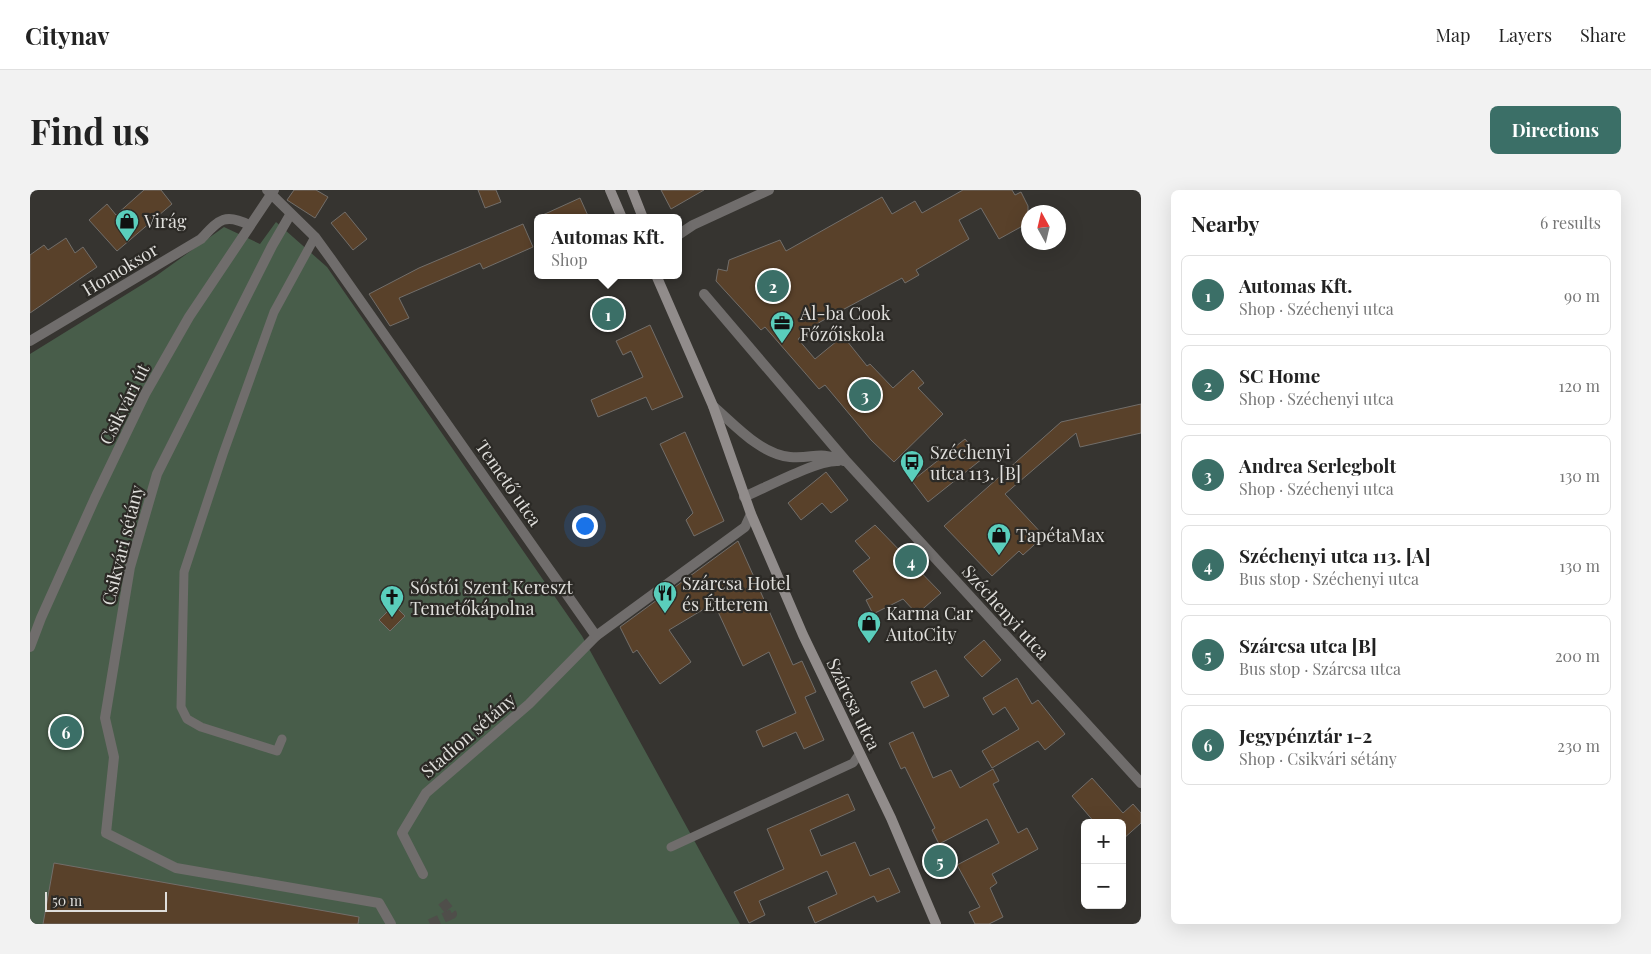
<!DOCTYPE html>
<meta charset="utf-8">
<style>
:root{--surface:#fff;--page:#f2f2f2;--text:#222;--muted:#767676;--line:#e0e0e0;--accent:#3b6f67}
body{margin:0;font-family:"Playfair Display",serif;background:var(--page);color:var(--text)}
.controls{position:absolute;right:15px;bottom:15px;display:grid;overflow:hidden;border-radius:8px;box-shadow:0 5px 20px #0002}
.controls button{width:45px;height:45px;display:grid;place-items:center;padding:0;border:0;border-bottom:1px solid var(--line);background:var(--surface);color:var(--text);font:25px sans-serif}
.compass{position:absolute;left:991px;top:15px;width:45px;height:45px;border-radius:50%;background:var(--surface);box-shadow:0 5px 20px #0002;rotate:352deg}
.scale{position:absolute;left:15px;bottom:12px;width:122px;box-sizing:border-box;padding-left:5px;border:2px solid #dfdedb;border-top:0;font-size:14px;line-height:18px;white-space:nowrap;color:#dfdedb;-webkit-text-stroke:4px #2c2a26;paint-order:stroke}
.you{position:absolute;left:554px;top:335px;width:18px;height:18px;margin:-12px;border:4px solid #fff;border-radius:50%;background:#1a73e8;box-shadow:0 0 0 8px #1a73e833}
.badge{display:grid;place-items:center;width:32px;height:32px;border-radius:50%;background:var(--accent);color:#fff;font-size:16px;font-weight:700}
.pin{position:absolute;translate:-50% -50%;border:2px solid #fff;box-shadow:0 1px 5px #0006}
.popup{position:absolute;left:504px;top:24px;width:148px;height:65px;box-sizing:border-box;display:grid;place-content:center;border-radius:8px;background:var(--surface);filter:drop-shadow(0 1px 4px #0005);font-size:16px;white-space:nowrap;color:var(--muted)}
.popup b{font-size:19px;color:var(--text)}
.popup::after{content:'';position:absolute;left:50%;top:100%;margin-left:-10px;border:10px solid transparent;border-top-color:var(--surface)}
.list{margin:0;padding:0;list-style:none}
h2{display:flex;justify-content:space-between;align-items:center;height:65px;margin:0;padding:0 20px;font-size:21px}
h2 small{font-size:16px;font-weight:400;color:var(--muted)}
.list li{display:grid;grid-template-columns:32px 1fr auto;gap:15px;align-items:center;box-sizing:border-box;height:80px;margin:0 10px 10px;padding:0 10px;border:1px solid var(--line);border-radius:8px}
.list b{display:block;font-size:19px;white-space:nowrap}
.list p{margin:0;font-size:16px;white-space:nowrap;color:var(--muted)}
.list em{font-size:16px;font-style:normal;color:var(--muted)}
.map{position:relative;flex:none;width:1111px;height:734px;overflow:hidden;border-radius:8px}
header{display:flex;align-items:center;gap:30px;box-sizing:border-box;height:70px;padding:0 25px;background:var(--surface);border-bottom:1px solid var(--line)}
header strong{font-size:24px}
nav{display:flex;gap:28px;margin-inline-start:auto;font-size:18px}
.intro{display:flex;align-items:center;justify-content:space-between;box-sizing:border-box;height:120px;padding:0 30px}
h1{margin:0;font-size:35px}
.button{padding:12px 22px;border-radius:8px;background:var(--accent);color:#fff;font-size:18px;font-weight:700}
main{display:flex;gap:30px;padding:0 30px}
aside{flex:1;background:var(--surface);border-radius:8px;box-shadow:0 5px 20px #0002}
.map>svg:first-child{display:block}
.green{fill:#485d4a}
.building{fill:#59412a;stroke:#726e6a}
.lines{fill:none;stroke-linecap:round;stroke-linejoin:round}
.pedestrian-tunnel{stroke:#4f4e4a;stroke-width:10;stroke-dasharray:10 5;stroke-linecap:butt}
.service{stroke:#706d6c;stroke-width:9}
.pedestrian{stroke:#706d6c;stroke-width:10}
.minor{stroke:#706d6c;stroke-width:10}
.tertiary{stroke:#706d6c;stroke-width:10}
.secondary{stroke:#918c8b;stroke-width:10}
.labels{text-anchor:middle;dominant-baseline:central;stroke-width:4.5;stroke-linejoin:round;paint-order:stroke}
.poi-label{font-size:18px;fill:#dfdedb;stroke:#2c2a26;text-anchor:start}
.street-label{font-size:18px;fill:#dfdedb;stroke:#2c2a26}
</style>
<header>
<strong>Citynav</strong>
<nav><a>Map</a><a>Layers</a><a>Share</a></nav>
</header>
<div class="intro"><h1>Find us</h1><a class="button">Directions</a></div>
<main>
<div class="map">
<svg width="1111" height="734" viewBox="0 0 1111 734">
<rect width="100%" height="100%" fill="#363430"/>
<path class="green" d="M 246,32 L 297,77 L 552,446 L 710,734 L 0,734 L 0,164 L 126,86 L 194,37 L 230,54 Z"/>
<path class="building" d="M 114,0 L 131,0 L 142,14 L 87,61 L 59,30 L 77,14 L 86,25 Z
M 264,0 L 286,0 L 298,7 L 285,28 L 257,10 Z
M 448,0 L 466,0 L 471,12 L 455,18 Z
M 631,0 L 674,0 L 641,19 Z
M 933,0 L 982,0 L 985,5 L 991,2 L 998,16 L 998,33 L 969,49 L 951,18 L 929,30 L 939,49 L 886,80 L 889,85 L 875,93 L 872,88 L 790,132 L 768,149 L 785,169 L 813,146 L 837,176 L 840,174 L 863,198 L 883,180 L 894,193 L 888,198 L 913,224 L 864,272 L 841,250 L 795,195 L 789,199 L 735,137 L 731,140 L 686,91 L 688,79 L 697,81 L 699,70 L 750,50 L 756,61 L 852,7 L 862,24 L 885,11 L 892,23 Z
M 550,8 L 559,28 L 506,28 Z
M 315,22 L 337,49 L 323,60 L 301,33 Z
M 493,34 L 503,57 L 453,79 L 450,73 L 369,108 L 379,128 L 360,136 L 339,104 L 389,78 Z
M 36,48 L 45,63 L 53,57 L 67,77 L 0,123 L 0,65 L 14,55 L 18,60 Z
M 620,135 L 653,207 L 622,220 L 616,207 L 568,227 L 561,210 L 613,187 L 601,161 L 593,165 L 586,151 Z
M 1111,214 L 1111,243 L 1050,257 L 1046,243 L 975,304 L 1014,346 L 993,365 L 989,361 L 962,386 L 914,336 L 1031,232 Z
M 655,242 L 694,331 L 664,346 L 656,330 L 663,323 L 630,254 Z
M 935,249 L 952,269 L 898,312 L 882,291 Z
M 796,282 L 818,310 L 801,323 L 792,313 L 771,330 L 758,313 Z
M 845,335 L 911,403 L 887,424 L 873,409 L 843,424 L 836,410 L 843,407 L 823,381 L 840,368 L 825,351 Z
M 708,351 L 763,475 L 772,471 L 786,502 L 775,507 L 794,550 L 774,559 L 766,542 L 733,557 L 726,541 L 766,523 L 739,462 L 713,476 L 684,413 L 639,440 L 661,472 L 630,494 L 607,460 L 603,463 L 590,437 Z
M 364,415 L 375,426 L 360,441 L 349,430 Z
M 954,450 L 971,470 L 952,487 L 934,467 Z
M 906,480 L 919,506 L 894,518 L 881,492 Z
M 987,488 L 1002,514 L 1008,510 L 1035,544 L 1015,560 L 1008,551 L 962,578 L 952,561 L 989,539 L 975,517 L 963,525 L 953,508 Z
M 883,542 L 903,588 L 921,580 L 930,598 L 963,579 L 969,591 L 963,594 L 988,643 L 997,638 L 1008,659 L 962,684 L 967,693 L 960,698 L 973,727 L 959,734 L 945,734 L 939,722 L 950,717 L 927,675 L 969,653 L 957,629 L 909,654 L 902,640 L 905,638 L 875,577 L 871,579 L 859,553 Z
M 1062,588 L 1093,623 L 1103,614 L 1111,623 L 1111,633 L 1092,650 L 1092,633 L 1065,633 L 1042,606 Z
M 818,604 L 825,620 L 780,640 L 791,666 L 825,652 L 840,686 L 859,678 L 870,702 L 847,712 L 844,706 L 785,733 L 778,717 L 807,704 L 797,681 L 729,711 L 735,725 L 719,733 L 704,702 L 754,679 L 737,639 Z
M 24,673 L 329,727 L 328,734 L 13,734 Z"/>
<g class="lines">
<path class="pedestrian-tunnel" d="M 400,734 L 422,724 L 412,711"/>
<path class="service" d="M 252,549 L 247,561 L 171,537 L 157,529 L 151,517 L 154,382 L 193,264 L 244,122 L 285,47
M 641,657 L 823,573 L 830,563"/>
<path class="pedestrian" d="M 260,25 L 242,56 L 127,284 L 100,377 L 75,528 L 84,567 L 76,643 L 146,678 L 349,713 L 361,734
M 393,684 L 372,643 L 396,603 L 499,514 L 566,446"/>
<path class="minor" d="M 237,0 L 285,47 L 301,69 L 566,446 L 715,337 L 721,324
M 648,45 L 663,35 L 739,0
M 674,104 L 817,272 L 1111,593
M 0,151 L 171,49 C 188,31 194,22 219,35
M 683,216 C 705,235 730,264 760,267 C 785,269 787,260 814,271
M 714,307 C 737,297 787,270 808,271"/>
<path class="tertiary" d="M 0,457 L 11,428 L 65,308 L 115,204 L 159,127 L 244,0"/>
<path class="secondary" d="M 580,0 L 592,28
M 602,0 L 613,28
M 626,85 L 683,216 L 721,324 L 773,445 L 861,628 L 906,734"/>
</g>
<defs>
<g id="shop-pin" transform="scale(1.25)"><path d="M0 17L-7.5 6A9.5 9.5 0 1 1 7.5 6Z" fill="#5acebc" stroke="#2c2a26"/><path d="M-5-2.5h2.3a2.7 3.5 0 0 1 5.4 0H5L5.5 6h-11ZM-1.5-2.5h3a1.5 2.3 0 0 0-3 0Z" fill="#111"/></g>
<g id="office-pin" transform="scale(1.25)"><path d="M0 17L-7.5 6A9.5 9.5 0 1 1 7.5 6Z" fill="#5acebc" stroke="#2c2a26"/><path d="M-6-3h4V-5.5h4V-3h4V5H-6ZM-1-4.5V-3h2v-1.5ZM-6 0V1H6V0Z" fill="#111"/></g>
<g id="bus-pin" transform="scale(1.25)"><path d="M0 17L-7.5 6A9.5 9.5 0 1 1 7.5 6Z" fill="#5acebc" stroke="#2c2a26"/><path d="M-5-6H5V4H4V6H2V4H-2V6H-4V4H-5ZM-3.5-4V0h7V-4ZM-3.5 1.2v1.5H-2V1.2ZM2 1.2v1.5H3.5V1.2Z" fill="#111"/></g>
<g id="restaurant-pin" transform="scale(1.25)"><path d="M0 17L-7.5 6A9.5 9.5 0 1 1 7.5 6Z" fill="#5acebc" stroke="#2c2a26"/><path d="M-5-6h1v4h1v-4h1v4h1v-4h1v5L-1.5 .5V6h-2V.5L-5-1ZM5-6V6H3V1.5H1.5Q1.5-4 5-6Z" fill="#111"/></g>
<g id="church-pin" transform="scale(1.25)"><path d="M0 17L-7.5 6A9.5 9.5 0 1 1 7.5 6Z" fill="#5acebc" stroke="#2c2a26"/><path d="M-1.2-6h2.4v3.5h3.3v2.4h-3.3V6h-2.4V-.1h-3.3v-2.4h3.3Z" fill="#111"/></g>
</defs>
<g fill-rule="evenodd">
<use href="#shop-pin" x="97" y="31"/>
<use href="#office-pin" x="752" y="133"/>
<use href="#bus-pin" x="882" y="272"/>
<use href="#shop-pin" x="969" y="345"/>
<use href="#restaurant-pin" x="635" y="403"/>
<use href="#church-pin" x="362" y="407"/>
<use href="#shop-pin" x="839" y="433"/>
</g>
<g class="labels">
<g class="poi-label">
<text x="114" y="31">Virág</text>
<text x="770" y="123">Al-ba Cook<tspan x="770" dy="21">Főzőiskola</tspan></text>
<text x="900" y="262">Széchenyi<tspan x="900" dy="21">utca 113. [B]</tspan></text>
<text x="986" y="345">TapétaMax</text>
<text x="652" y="393">Szárcsa Hotel<tspan x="652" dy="21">és Étterem</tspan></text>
<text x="380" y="397">Sóstói Szent Kereszt<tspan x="380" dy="21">Temetőkápolna</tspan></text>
<text x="856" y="423">Karma Car<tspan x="856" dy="21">AutoCity</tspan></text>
</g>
<g class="street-label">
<text transform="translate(90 79) rotate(-31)">Homoksor</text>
<text transform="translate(94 214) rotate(-63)">Csikvári út</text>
<text transform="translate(479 293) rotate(55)">Temető utca</text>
<text transform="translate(92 355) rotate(-76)">Csikvári sétány</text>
<text transform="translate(976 422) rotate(48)">Széchenyi utca</text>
<text transform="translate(824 514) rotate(64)">Szárcsa utca</text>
<text transform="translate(438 545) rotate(-41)">Stadion sétány</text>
</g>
</g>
</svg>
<div class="controls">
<button>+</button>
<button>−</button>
</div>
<svg class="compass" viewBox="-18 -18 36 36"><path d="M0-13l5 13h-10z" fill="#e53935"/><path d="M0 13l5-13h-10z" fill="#767676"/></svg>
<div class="scale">50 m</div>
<div class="you"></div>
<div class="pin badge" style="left:578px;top:124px">1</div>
<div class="popup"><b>Automas Kft.</b>Shop</div>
<div class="pin badge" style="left:743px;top:96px">2</div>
<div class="pin badge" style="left:835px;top:205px">3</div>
<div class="pin badge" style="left:881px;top:371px">4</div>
<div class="pin badge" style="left:910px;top:671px">5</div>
<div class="pin badge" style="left:36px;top:542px">6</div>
</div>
<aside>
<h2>Nearby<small>6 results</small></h2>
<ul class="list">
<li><span class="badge">1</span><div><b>Automas Kft.</b><p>Shop · Széchenyi utca</p></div><em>90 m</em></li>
<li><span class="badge">2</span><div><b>SC Home</b><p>Shop · Széchenyi utca</p></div><em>120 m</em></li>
<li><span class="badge">3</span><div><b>Andrea Serlegbolt</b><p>Shop · Széchenyi utca</p></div><em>130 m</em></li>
<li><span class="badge">4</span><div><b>Széchenyi utca 113. [A]</b><p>Bus stop · Széchenyi utca</p></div><em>130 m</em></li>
<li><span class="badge">5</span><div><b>Szárcsa utca [B]</b><p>Bus stop · Szárcsa utca</p></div><em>200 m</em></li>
<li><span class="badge">6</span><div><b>Jegypénztár 1-2</b><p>Shop · Csikvári sétány</p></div><em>230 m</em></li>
</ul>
</aside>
</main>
